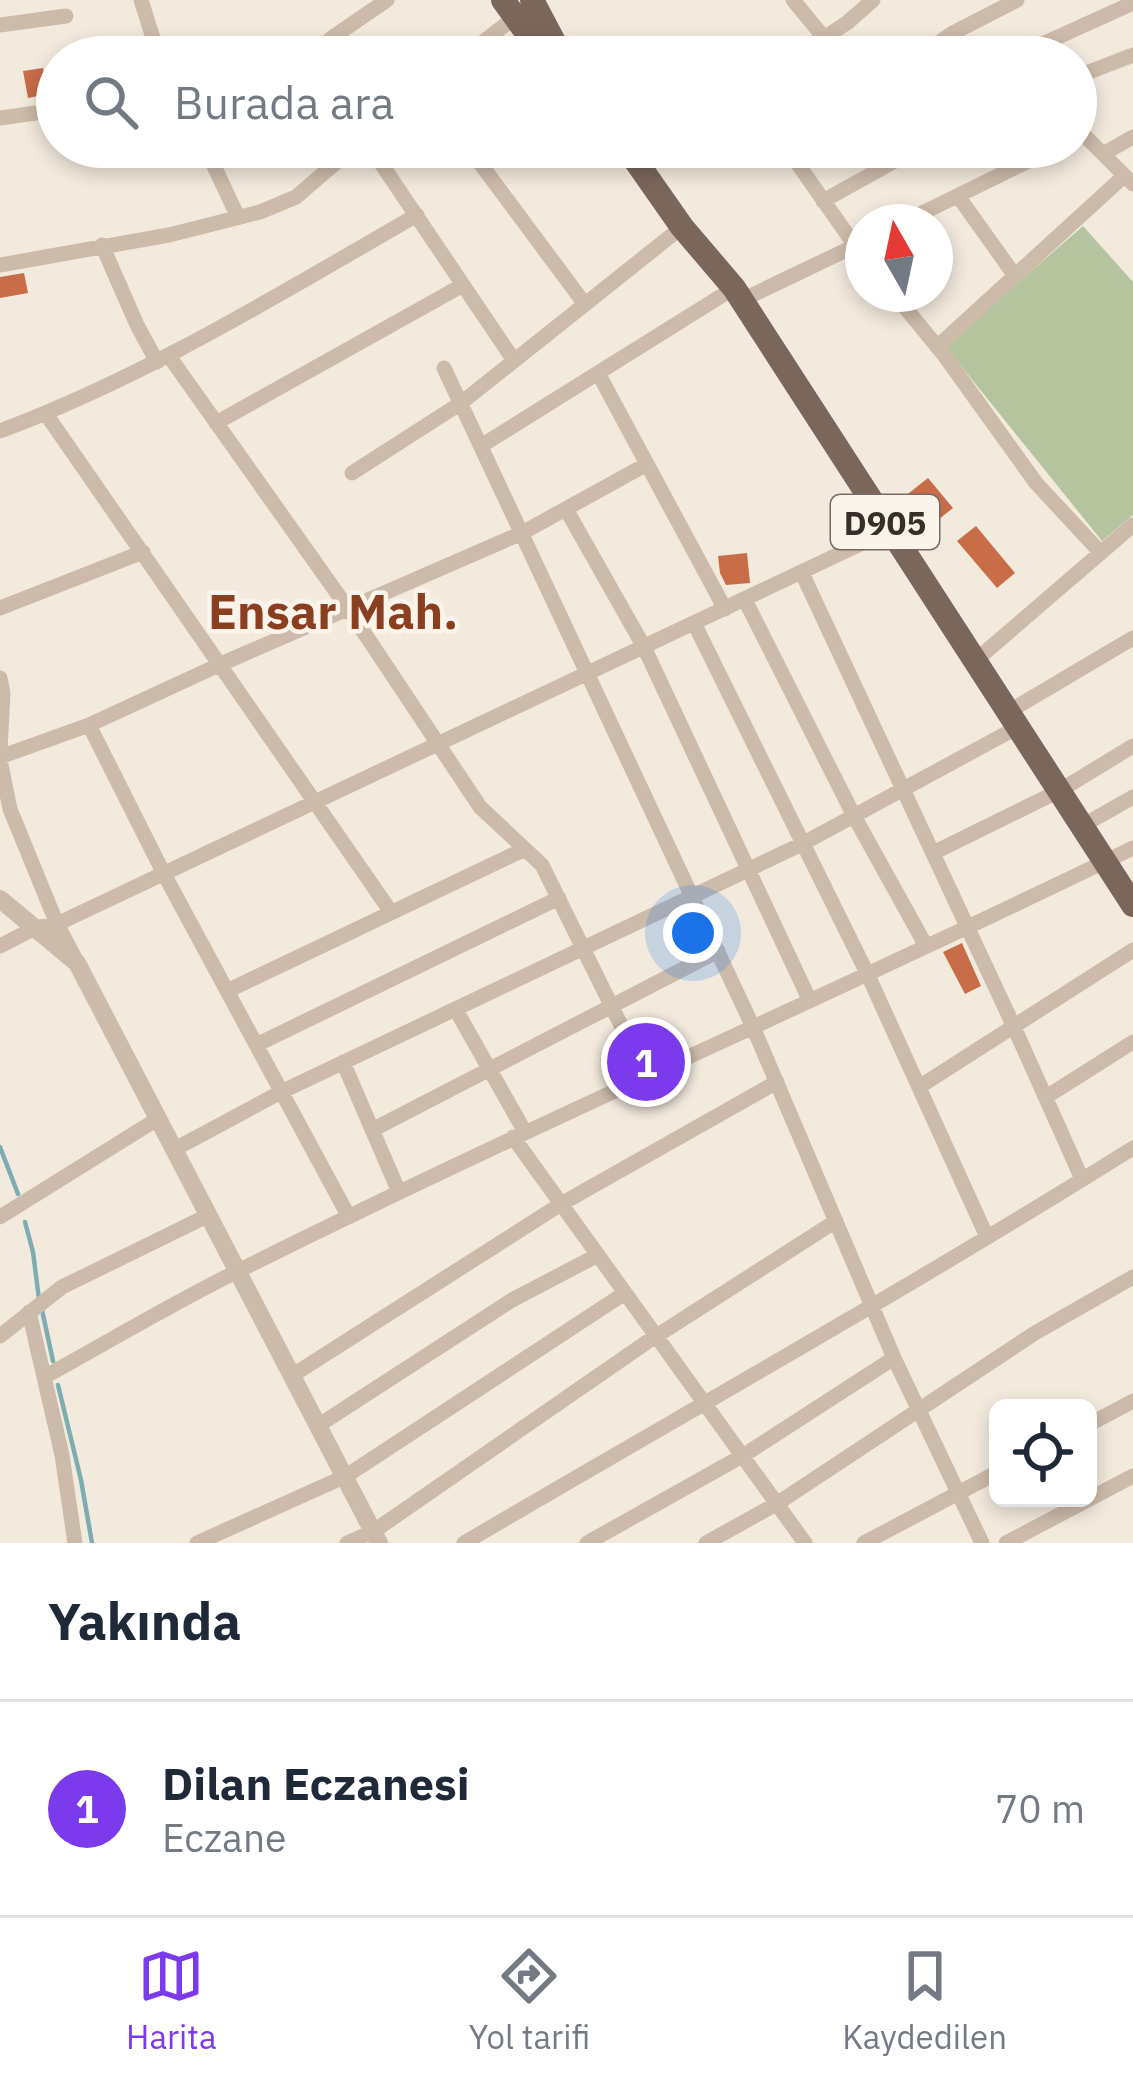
<!DOCTYPE html>
<html lang="tr">
<meta charset="utf-8">
<style>
:root{--surface:#fff;--page:#f2f2f3;--text:#1f2937;--muted:#747a83;--line:#e0e1e3;--accent:#7c3aed}
body{margin:0;font-family:"IBM Plex Sans",sans-serif;background:var(--page);color:var(--text)}
.controls{position:absolute;right:36px;bottom:36px;display:grid;overflow:hidden;border-radius:18px;box-shadow:0 6px 18px #0003}
.controls button{width:108px;height:108px;display:grid;place-items:center;padding:0;border:0;border-bottom:3px solid var(--line);background:var(--surface);color:var(--text);font:60px sans-serif}
.compass{position:absolute;left:845px;top:204px;width:108px;height:108px;border-radius:50%;background:var(--surface);box-shadow:0 6px 18px #0003;rotate:351deg}
.you{position:absolute;left:693px;top:933px;width:42px;height:42px;margin:-30px;border:9px solid #fff;border-radius:50%;background:#1a73e8;box-shadow:0 0 0 18px #1a73e833}
.badge{display:grid;place-items:center;width:78px;height:78px;border-radius:50%;background:var(--accent);color:#fff;font-size:39px;font-weight:700}
.pin{position:absolute;translate:-50% -50%;border:6px solid #fff;box-shadow:0 3px 12px #0006}
.list{margin:0;padding:0;list-style:none}
h2{display:flex;justify-content:space-between;align-items:center;height:156px;margin:0;padding:0 48px;font-size:51px}
h2 small{font-size:39px;font-weight:400;color:var(--muted)}
.list li{display:grid;grid-template-columns:78px 1fr auto;gap:36px;align-items:center;box-sizing:border-box;height:216px;padding:0 48px;border-top:3px solid var(--line)}
.list b{display:block;font-size:45px;white-space:nowrap}
.list p{margin:0;font-size:39px;white-space:nowrap;color:var(--muted)}
.list em{font-size:39px;font-style:normal;color:var(--muted)}
.icon{flex:none;width:66px;height:66px;fill:none;stroke:currentColor;stroke-width:2;stroke-linecap:round;stroke-linejoin:round}
.map{position:relative;flex:none;width:1133px;height:1543px;overflow:hidden}
.search{position:absolute;background:var(--surface);box-shadow:0 6px 18px #0003;left:36px;right:36px;top:36px;height:132px;display:flex;align-items:center;gap:30px;box-sizing:border-box;padding:0 42px;border-radius:66px;color:var(--muted);font-size:45px}
.sheet{height:372px;background:var(--surface)}
nav{display:flex;justify-content:space-around;align-items:center;box-sizing:border-box;height:168px;border-top:3px solid var(--line);background:var(--surface);font-size:33px;color:var(--muted)}
nav a{display:grid;justify-items:center;gap:6px}
nav .on{color:var(--accent)}
.map>svg:first-child{display:block}
.green{fill:#b5c39e}
.lines{fill:none;stroke-linecap:round;stroke-linejoin:round}
.stream{stroke:#7dacb1;stroke-width:4.5}
.building{fill:#c86d48}
.minor{stroke:#cba;stroke-width:15}
.tertiary{stroke:#cba;stroke-width:18}
.primary{stroke:#7b675a;stroke-width:24}
.labels{text-anchor:middle;dominant-baseline:central;stroke-width:9;stroke-linejoin:round;paint-order:stroke}
.shield{fill:#faf4eb;stroke:#736a64;stroke-width:3}
.shield-label{font-size:33px;font-weight:bold;fill:#392f2a}
.district-label{font-size:48px;font-weight:bold;fill:#8a3f21;stroke:#faf4eb}
</style>
<div class="map">
<svg width="1133" height="1543" viewBox="0 0 1133 1543">
<rect width="100%" height="100%" fill="#f3eade"/>
<path class="green" d="M 1083,226 L 1133,282 L 1133,515 L 1102,541 L 945,346 Z"/>
<g class="lines">
<path class="stream" d="M 0,1147 L 18,1194
M 25,1222 L 33,1252 L 39,1299
M 42,1310 L 53,1361
M 58,1385 L 81,1480 L 92,1543"/>
</g>
<path class="building" d="M 43,68 L 48,94 L 28,98 L 23,71 Z
M 24,273 L 28,293 L 0,298 L 0,277 Z
M 928,478 L 953,508 L 915,538 L 894,505 Z
M 976,526 L 1015,573 L 997,588 L 957,541 Z
M 747,553 L 750,583 L 726,585 L 720,573 L 718,556 Z
M 962,943 L 981,986 L 965,994 L 943,952 Z"/>
<g class="lines">
<path class="minor" d="M 141,0 L 159,57
M 793,0 L 840,57
M 0,25 L 66,16
M 310,57 L 333,37 L 387,0
M 464,57 L 515,17
M 796,57 L 848,22 L 873,0
M 917,57 L 953,33 L 1017,0
M 1014,57 L 1133,3
M 1076,77 L 1133,55
M 0,118 L 57,110
M 1076,138 L 1083,134 L 1133,184
M 205,147 L 238,217
M 370,147 L 513,359
M 468,147 L 584,303
M 786,147 L 863,257
M 1103,154 L 1133,137
M 641,167 L 668,147
M 958,196 L 1015,276
M 823,201 L 920,147
M 904,222 L 1057,147
M 102,245 L 137,325 L 157,362
M 0,265 L 169,235 L 260,212 L 296,197 L 354,147
M 894,294 L 944,355 L 1036,483 L 1101,553
M 742,300 L 863,242
M 937,347 L 1124,176
M 169,356 L 349,610 L 480,807 L 542,865 L 646,1076
M 444,368 L 753,1027 L 894,1358 L 982,1543
M 598,373 L 725,609
M 46,414 L 391,912
M 216,423 L 463,285
M 0,431 C 147,376 281,293 417,215
M 481,446 L 734,288
M 352,473 L 461,403 L 682,227
M 566,509 L 644,647 L 810,1001
M 802,573 L 1014,1027 L 1082,1179
M 745,600 L 854,816 L 926,946
M 0,608 L 143,552
M 694,623 L 867,973 L 987,1237
M 975,661 L 1133,525
M 0,678 L 3,693 L 0,750
M 1008,712 L 1133,638
M 89,725 L 164,874 L 349,1217
M 0,757 L 89,725 L 221,664 L 522,533 L 647,464
M 0,760 L 10,809 L 57,924 L 76,960
M 1082,826 L 1133,797
M 933,853 L 1059,791 L 1133,746
M 0,946 L 35,928 L 57,924 L 890,530
M 227,991 L 525,849
M 456,1010 L 525,1132
M 256,1045 L 559,898
M 343,1062 L 399,1192
M 919,1087 L 1133,950
M 1046,1097 L 1133,1042
M 372,1130 L 718,951
M 513,1137 L 805,1543
M 175,1149 L 281,1092 L 802,844 L 1018,727
M 0,1217 L 159,1118
M 29,1312 L 62,1455 L 75,1543
M 0,1336 L 62,1287 L 209,1215
M 293,1375 L 561,1204 L 777,1082
M 44,1377 C 110,1341 176,1301 244,1268 C 537,1122 838,992 1133,848
M 319,1425 L 512,1300 L 598,1255
M 1088,1425 L 1133,1401
M 197,1543 L 346,1476 L 625,1293
M 347,1543 L 374,1531 L 647,1342 L 836,1221
M 464,1543 C 687,1412 913,1286 1133,1148
M 587,1543 L 744,1455 L 894,1358
M 706,1543 L 778,1503 L 1035,1333 L 1133,1277
M 864,1543 L 998,1472
M 1006,1543 L 1133,1476"/>
<path class="tertiary" d="M 0,899 L 77,963 L 379,1543"/>
<path class="primary" d="M 503,0 L 534,43 L 549,57
M 532,0 L 562,57
M 626,147 L 682,227 L 734,288 L 1133,905"/>
</g>
<g class="labels">
<rect class="shield" x="831" y="495" width="108" height="54" rx="9"/>
<g class="shield-label">
<text x="885" y="522">D905</text>
</g>
<g class="district-label">
<text x="333" y="611">Ensar Mah.</text>
</g>
</g>
</svg>
<div class="controls">
<button><svg class="icon" aria-label="locate" viewBox="0 0 24 24"><circle cx="12" cy="12" r="6"/><path d="M12 2v4M12 18v4M2 12h4M18 12h4"/></svg></button>
</div>
<svg class="compass" viewBox="-18 -18 36 36"><path d="M0-13l5 13h-10z" fill="#e53935"/><path d="M0 13l5-13h-10z" fill="#747a83"/></svg>
<div class="you"></div>
<div class="pin badge" style="left:646px;top:1062px">1</div>
<div class="search"><svg class="icon" aria-label="search" viewBox="0 0 24 24"><circle cx="10" cy="10" r="6"/><path d="M15 15l6 6"/></svg>Burada ara</div>
</div>
<section class="sheet">
<h2>Yakında<small></small></h2>
<ul class="list">
<li><span class="badge">1</span><div><b>Dilan Eczanesi</b><p>Eczane</p></div><em>70 m</em></li>
</ul>
</section>
<nav>
<a class="on"><svg class="icon" aria-label="map" viewBox="0 0 24 24"><path d="M3 6l6-2 6 2 6-2v14l-6 2-6-2-6 2zM9 4v14M15 6v14"/></svg>Harita</a>
<a><svg class="icon" aria-label="directions" viewBox="0 0 24 24"><path d="M12 3l9 9-9 9-9-9zM9 14v-3h6M13 9l2 2-2 2"/></svg>Yol tarifi</a>
<a><svg class="icon" aria-label="saved" viewBox="0 0 24 24"><path d="M7 4h10v16l-5-4-5 4z"/></svg>Kaydedilen</a>
</nav>
